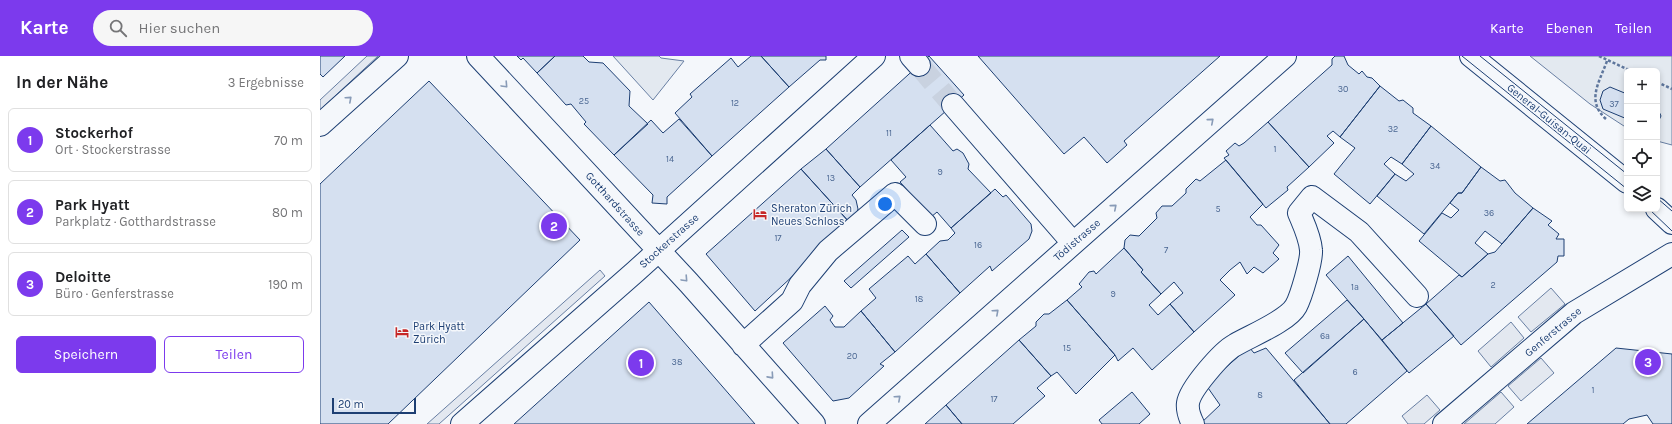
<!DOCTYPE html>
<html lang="de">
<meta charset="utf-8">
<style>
:root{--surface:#fff;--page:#f6f6f6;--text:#202124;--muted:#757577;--line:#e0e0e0;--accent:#7c3aed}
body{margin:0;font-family:Karla,sans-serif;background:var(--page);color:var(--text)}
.controls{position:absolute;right:12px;top:12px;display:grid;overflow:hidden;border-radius:6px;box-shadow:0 2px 6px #0003}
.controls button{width:36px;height:36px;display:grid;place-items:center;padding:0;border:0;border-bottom:1px solid var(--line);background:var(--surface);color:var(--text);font:20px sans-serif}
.scale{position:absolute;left:12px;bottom:10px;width:84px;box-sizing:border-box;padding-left:4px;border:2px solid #1d3f73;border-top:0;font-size:11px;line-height:14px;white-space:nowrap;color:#1d3f73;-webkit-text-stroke:3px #f4f7fb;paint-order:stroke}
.you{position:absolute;left:565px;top:148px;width:14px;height:14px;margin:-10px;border:3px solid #fff;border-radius:50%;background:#1a73e8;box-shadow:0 0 0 6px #1a73e833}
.badge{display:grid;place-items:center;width:26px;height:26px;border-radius:50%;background:var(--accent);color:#fff;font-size:13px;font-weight:700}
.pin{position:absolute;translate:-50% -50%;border:2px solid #fff;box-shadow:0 1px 4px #0006}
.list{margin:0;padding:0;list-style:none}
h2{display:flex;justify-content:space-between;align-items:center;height:52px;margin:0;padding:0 16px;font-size:17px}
h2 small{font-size:13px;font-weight:400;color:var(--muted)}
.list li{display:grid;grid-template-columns:26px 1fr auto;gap:12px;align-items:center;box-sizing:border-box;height:64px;margin:0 8px 8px;padding:0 8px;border:1px solid var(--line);border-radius:6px}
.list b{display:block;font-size:15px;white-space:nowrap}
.list p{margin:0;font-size:13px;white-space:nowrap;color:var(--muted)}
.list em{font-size:13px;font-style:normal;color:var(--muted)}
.actions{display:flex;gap:8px;padding:12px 16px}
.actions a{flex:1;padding:9px 0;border:1px solid var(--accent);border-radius:6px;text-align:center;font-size:14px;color:var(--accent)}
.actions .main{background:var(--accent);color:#fff}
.icon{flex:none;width:22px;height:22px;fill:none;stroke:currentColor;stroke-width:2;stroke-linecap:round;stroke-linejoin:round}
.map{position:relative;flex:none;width:1352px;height:368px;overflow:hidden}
header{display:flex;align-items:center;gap:24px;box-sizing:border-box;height:56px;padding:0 20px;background:var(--accent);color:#fff}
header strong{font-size:19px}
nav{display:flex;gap:22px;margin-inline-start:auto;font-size:14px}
.search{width:280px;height:36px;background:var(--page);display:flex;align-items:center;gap:10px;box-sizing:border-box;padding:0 14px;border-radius:22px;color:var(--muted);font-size:15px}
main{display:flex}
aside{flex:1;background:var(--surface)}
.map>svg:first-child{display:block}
.green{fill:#e3e9f0;stroke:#687fa3}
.parking{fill:#e3e8f0;stroke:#687fa3}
.building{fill:#d5e0f0;stroke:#1d3f73}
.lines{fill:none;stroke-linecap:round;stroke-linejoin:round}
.minor-tunnel{stroke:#c9d2e0;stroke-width:22;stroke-dasharray:22 11;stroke-linecap:butt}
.minor-casing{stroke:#1d3f73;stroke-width:24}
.major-casing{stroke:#1d3f73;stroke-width:24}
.path{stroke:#5e769c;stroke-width:2.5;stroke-dasharray:3 2;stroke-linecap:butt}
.minor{stroke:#f4f7fb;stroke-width:22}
.major{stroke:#f4f7fb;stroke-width:22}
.tram{stroke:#1d3f73;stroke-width:1}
.oneway{stroke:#889bb7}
.labels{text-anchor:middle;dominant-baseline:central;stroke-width:3;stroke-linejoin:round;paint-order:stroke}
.number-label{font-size:9px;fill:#4b6792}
.street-label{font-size:11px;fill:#1d3f73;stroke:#f4f7fb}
.poi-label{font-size:11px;fill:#1d3f73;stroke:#f4f7fb;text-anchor:start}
</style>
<header>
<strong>Karte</strong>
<div class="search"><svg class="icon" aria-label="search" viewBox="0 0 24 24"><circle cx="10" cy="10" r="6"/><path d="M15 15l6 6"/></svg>Hier suchen</div>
<nav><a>Karte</a><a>Ebenen</a><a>Teilen</a></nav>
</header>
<main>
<aside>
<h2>In der Nähe<small>3 Ergebnisse</small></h2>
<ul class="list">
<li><span class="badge">1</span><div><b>Stockerhof</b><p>Ort · Stockerstrasse</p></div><em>70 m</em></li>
<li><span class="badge">2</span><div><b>Park Hyatt</b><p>Parkplatz · Gotthardstrasse</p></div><em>80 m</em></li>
<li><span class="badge">3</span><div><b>Deloitte</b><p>Büro · Genferstrasse</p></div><em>190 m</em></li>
</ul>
<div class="actions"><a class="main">Speichern</a><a>Teilen</a></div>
</aside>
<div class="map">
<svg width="1352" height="368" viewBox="0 0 1352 368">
<rect width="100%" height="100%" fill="#f4f7fb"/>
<path class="green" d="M 293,0 L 339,0 L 341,2 L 364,5 L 333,44 Z
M 1210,0 L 1352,0 L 1352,89 L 1337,85 L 1337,15 L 1307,15 L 1307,72 L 1270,48 Z"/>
<path class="parking" d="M 47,0 L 58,0 L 0,54 L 0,44 Z
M 280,214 L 285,220 L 119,368 L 107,368 Z
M 1231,232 L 1245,248 L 1211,276 L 1198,261 Z
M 1191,266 L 1204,282 L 1171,311 L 1158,295 Z
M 1221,302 L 1234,317 L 1201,345 L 1188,330 Z
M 1181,336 L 1194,351 L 1175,368 L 1144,368 Z
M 1107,339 L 1120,354 L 1104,368 L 1088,368 L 1082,360 Z"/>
<path class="building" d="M 0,0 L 25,0 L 3,21 L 0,18 Z
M 197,0 L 235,0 L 217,17 L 203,2 L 201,4 Z
M 235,0 L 263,0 L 269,6 L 283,7 L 310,35 L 309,50 L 328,68 L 294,99 L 264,68 L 266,66 L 251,48 L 246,49 L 217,17 Z
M 431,0 L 441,0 L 469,31 L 392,100 L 355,57 L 372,41 L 370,38 L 411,2 L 418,11 Z
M 441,0 L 506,0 L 506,4 L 500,4 L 469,31 Z
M 609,0 L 644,39 L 540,131 L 506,93 Z
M 658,0 L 900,0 L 804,85 L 807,89 L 787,107 L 764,81 L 744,98 Z
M 1015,0 L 1024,0 L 1028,9 L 1039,18 L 1042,15 L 1047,21 L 1052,22 L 1060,30 L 1020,81 L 1013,75 L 1007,80 L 1014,87 L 989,111 L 948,66 L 1012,9 L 1012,3 Z
M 109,25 L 260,184 L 68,368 L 0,368 L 0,128 Z
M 1060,30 L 1079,45 L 1083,44 L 1093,52 L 1093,57 L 1111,70 L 1082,108 L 1071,101 L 1064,108 L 1075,118 L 1050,148 L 1014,118 L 1035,92 L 1020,81 Z
M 1290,31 L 1307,38 L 1307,63 L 1283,53 L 1280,44 L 1283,35 Z
M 1337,51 L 1341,60 L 1337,68 Z
M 359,63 L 392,100 L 347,141 L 347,148 L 332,147 L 333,139 L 294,99 L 331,64 L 343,77 Z
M 948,66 L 989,111 L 967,131 L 968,134 L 946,152 L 904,102 L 909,99 L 906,95 L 915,87 L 919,90 L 924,87 Z
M 610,69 L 633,95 L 637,93 L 643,97 L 649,108 L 648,113 L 671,137 L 631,172 L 617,156 L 611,161 L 580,126 L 586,121 L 571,104 Z
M 1111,70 L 1161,111 L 1142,137 L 1138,137 L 1104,178 L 1057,140 L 1075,118 L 1086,125 L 1094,118 L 1082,108 Z
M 506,93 L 540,131 L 532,139 L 536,144 L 538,153 L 535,162 L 530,167 L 481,113 Z
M 906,104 L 943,148 L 930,161 L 937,169 L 941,169 L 959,189 L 953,197 L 959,203 L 943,217 L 934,211 L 927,218 L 920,206 L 910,214 L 900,224 L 915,239 L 874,276 L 850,248 L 863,237 L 854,226 L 841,238 L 821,216 L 823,214 L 804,192 L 805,184 L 810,179 L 819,180 L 837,162 L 836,157 L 842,150 L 852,150 L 866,137 L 866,133 L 876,123 L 880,125 Z
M 1161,111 L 1180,125 L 1185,124 L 1195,137 L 1213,152 L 1182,188 L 1165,175 L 1155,187 L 1168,198 L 1142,221 L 1099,185 L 1122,157 L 1131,162 L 1139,154 L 1130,147 L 1138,137 L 1142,137 Z
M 481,113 L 530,167 L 435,255 L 386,198 Z
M 675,133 L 683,141 L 686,139 L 711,168 L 712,175 L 709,183 L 672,215 L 670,210 L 640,237 L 606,198 L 620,185 L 628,184 L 635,177 L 631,172 Z
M 1213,152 L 1232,165 L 1228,169 L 1239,178 L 1236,183 L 1244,183 L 1244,200 L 1238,200 L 1237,206 L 1141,289 L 1106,248 L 1139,219 L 1142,221 L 1168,198 L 1175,196 Z
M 582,174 L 589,181 L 531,232 L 524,225 Z
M 804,192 L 823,214 L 821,216 L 841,238 L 829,249 L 838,259 L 850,248 L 874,276 L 832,314 L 813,292 L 798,305 L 795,299 L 747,244 L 762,231 L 759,228 L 769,216 L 774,215 L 776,218 Z
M 606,198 L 640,237 L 575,296 L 541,255 L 556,242 L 549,233 L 588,200 L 595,208 Z
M 1028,200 L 1083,267 L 1062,284 L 1006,219 Z
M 747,244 L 795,299 L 756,338 L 737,316 L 731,320 L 699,284 L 716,270 L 716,266 L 724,258 L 729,258 Z
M 1027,244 L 1044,263 L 983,317 L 965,297 Z
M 329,246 L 435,368 L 194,368 Z
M 1106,248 L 1134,280 L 1089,317 L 1062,284 Z
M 505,250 L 513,260 L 510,264 L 515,271 L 524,271 L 541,255 L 575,296 L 560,308 L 564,310 L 529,342 L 513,345 L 463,287 Z
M 1044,263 L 1087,315 L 1026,368 L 1010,368 L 974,324 Z
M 699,284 L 731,320 L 717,332 L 725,340 L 693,368 L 642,368 L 626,349 Z
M 929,291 L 934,297 L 946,292 L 1010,368 L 880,368 L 900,349 L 886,329 Z
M 1296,292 L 1352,298 L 1352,368 L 1333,368 L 1327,359 L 1309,363 L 1303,368 L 1207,368 Z
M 812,336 L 830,358 L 819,368 L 782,368 L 779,364 Z
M 626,349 L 642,368 L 605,368 Z"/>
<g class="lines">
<path class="minor-tunnel" d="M 599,9 L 633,49"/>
<g class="minor-casing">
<path id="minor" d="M 158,0 L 369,227 L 494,368
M 591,0 L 599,9
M 633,49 L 753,187
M 0,69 L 77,0
M 423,289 L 472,245 L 480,229 L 508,195 L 575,138 L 605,168
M 142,368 L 315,216 L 554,0
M 549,368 L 965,0
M 873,368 C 870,362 867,354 868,347 C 870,333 902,296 915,289 C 930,280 968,265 976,250 C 981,241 992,204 991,194 C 990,181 984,169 979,157 L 992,141 L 1039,176 L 1097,240
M 1124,368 L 1254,257 L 1352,198"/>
</g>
<g class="major-casing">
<path id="major" d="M 1151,0 L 1307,126
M 1337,153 L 1352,167"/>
</g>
<path class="path" d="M 1279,0 L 1311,15
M 1337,26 L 1352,33
M 1286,63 C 1266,45 1279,27 1287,5"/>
<use href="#minor" class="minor"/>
<use href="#major" class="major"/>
<path class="tram" d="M 1142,0 L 1307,133
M 1160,0 L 1307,118
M 1337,142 L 1352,155
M 1329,153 L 1352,175"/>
</g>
<defs><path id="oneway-chevron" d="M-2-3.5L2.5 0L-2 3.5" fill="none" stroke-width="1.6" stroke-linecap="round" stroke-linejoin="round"/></defs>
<g class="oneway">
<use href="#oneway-chevron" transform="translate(185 29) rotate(47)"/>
<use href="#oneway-chevron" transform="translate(29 43) rotate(-42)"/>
<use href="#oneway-chevron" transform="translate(891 65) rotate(-41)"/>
<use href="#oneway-chevron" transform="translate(794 151) rotate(-41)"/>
<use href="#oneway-chevron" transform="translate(365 223) rotate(47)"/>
<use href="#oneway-chevron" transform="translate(676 256) rotate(-42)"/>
<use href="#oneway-chevron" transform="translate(451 320) rotate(48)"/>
<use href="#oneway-chevron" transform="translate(578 342) rotate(-42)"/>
</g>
<defs>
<g id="hotel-bare" transform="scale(1.08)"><path d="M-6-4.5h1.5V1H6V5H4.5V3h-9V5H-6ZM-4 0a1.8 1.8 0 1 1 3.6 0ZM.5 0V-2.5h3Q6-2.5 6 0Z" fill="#c62828" stroke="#f4f7fb" stroke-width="2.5" paint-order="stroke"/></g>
</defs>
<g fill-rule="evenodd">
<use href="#hotel-bare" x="440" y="158"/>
<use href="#hotel-bare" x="82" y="276"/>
</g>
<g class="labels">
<g class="number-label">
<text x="1023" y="33">30</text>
<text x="264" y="45">25</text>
<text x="415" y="47">12</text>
<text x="1294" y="48">37</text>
<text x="1073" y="73">32</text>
<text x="569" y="77">11</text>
<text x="955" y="93">1</text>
<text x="350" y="103">14</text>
<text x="1115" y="110">34</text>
<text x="620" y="116">9</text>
<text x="511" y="122">13</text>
<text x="898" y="153">5</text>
<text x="1169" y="157">36</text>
<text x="458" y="182">17</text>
<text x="658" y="189">16</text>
<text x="846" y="194">7</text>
<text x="1173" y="229">2</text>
<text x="1035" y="231">1a</text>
<text x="793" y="238">9</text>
<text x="599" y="243">18</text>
<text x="1005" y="280">6a</text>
<text x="747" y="292">15</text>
<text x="532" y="300">20</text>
<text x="357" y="306">38</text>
<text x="1035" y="316">6</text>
<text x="1273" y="334">1</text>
<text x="940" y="339">8</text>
<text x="674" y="343">17</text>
</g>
<g class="street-label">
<text transform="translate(1229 63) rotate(39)">General-Guisan-Quai</text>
<text transform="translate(295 148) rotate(48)">Gotthardstrasse</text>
<text transform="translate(757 184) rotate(-41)">Tödistrasse</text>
<text transform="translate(349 185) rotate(-42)">Stockerstrasse</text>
<text transform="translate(1233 276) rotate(-40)">Genferstrasse</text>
</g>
<g class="poi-label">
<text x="451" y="152">Sheraton Zürich<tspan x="451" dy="13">Neues Schloss</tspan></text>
<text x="93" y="270">Park Hyatt<tspan x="93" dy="13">Zürich</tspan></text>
</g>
</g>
</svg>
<div class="controls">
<button>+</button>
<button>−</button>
<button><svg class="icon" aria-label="locate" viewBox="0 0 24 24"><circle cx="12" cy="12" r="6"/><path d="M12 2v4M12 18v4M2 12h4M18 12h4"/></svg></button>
<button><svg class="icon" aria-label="layers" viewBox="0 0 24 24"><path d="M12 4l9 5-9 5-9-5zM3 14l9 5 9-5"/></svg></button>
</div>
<div class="scale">20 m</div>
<div class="you"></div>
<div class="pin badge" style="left:321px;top:307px">1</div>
<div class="pin badge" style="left:234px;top:170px">2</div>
<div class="pin badge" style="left:1328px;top:306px">3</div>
</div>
</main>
